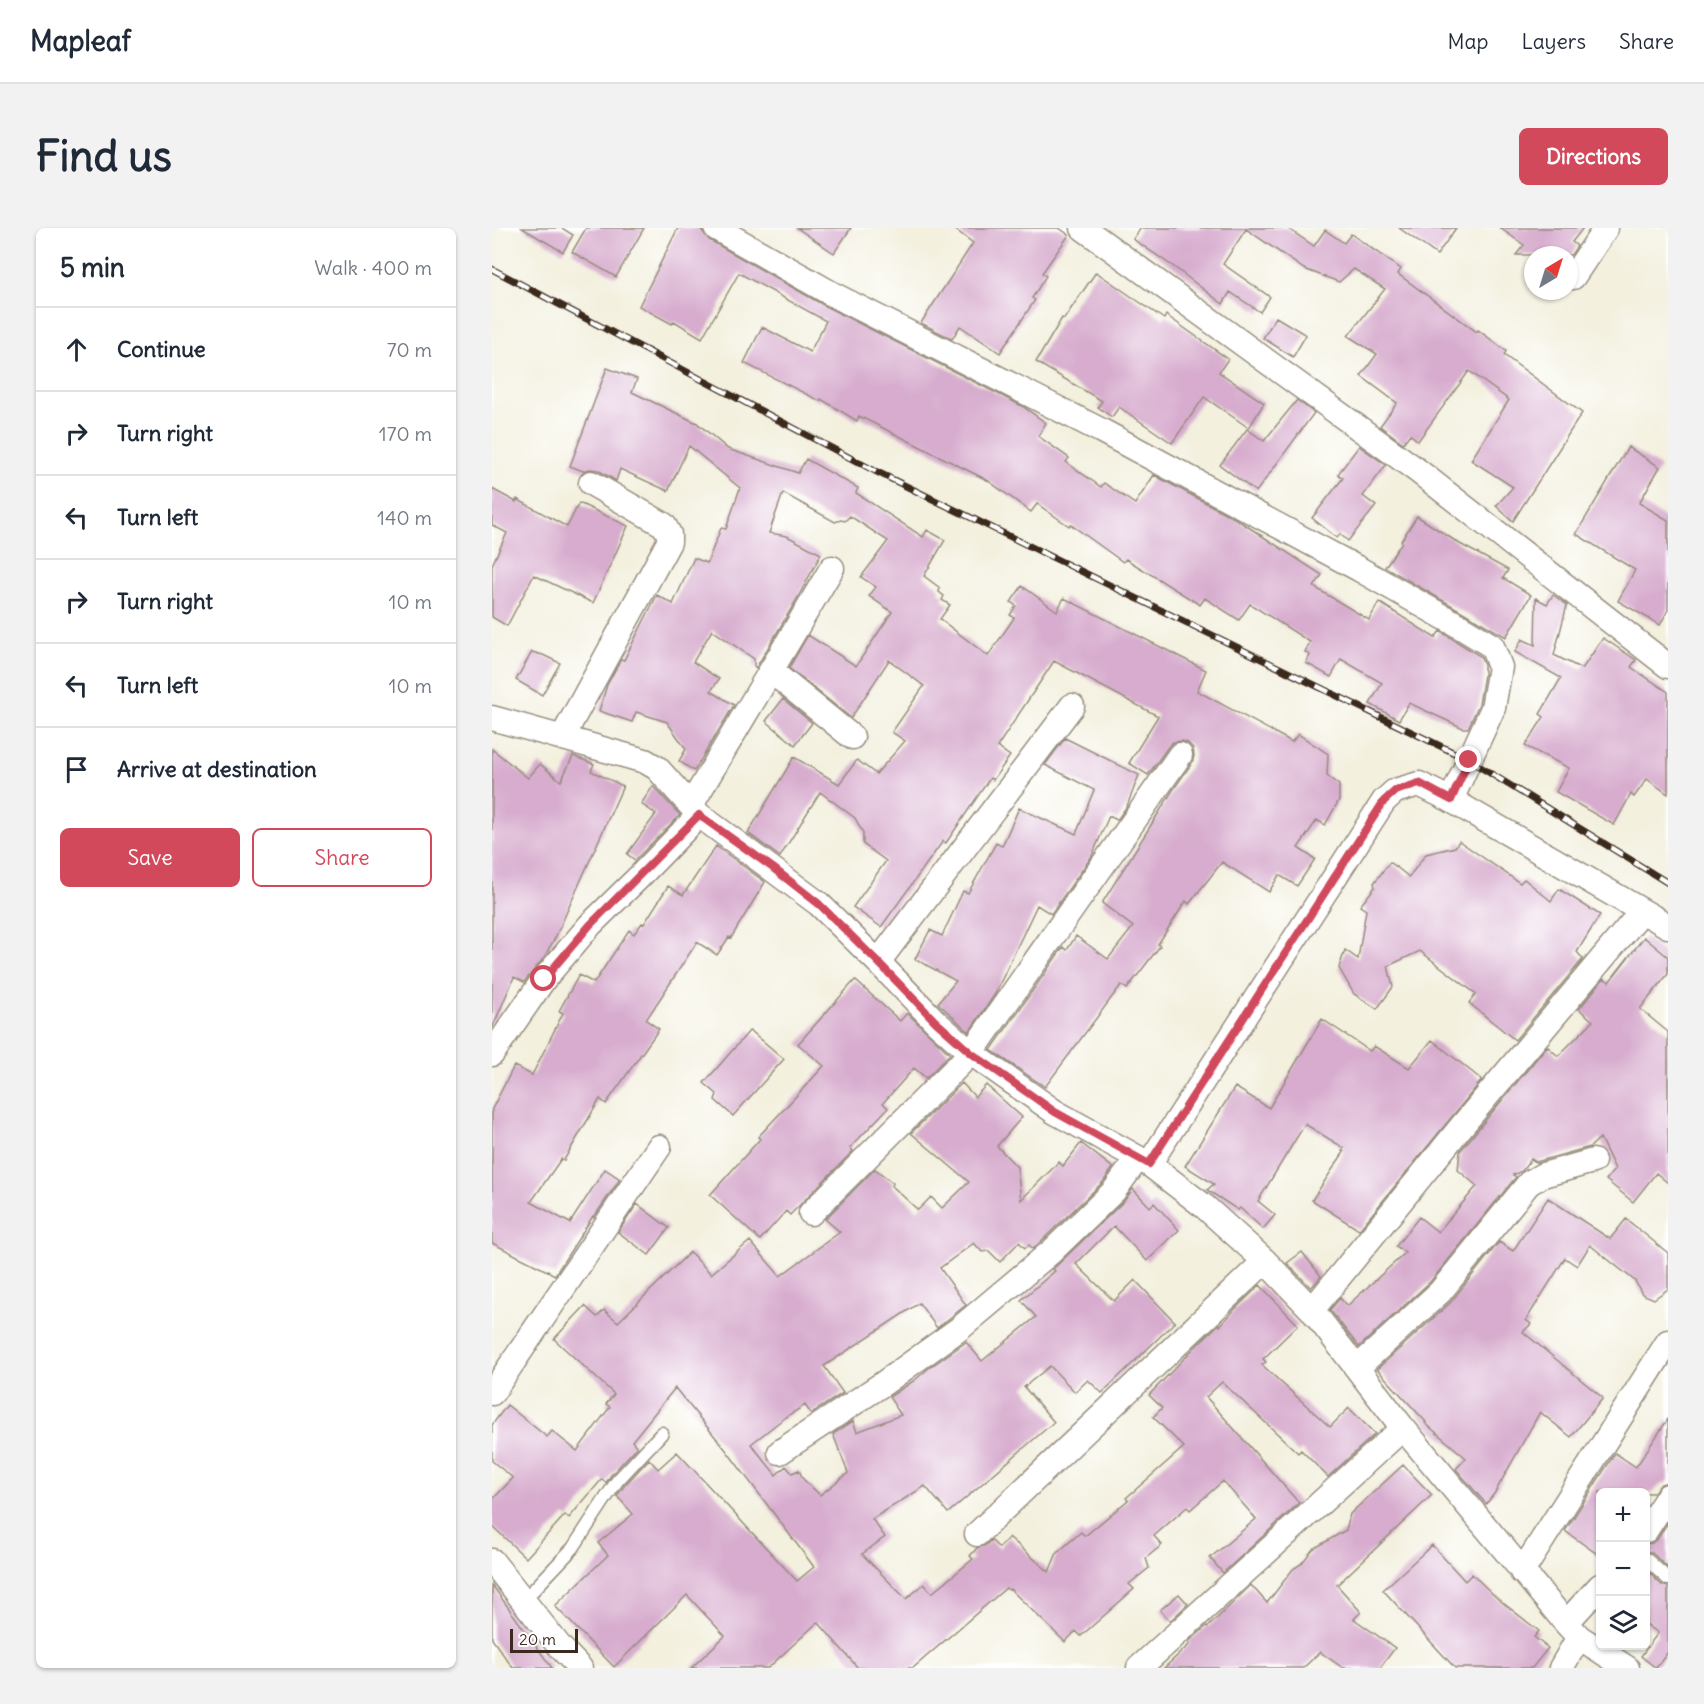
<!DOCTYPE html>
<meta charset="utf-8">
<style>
:root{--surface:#fff;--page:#f2f2f3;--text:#1f2937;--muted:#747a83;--line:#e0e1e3;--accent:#d1495b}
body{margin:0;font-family:Delius,sans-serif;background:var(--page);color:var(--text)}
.controls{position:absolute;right:18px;bottom:18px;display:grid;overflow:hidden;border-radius:9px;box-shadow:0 2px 4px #0004}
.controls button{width:54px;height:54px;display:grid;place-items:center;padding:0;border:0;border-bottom:2px solid var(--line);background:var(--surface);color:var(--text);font:30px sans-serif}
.compass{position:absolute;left:1032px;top:18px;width:54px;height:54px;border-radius:50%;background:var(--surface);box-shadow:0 2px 4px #0004;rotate:38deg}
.scale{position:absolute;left:18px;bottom:15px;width:68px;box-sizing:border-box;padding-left:6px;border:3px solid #3b2a1e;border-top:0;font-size:16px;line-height:21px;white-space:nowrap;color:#3b2a1e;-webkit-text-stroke:4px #fff;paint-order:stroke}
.stop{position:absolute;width:18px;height:18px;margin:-14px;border:4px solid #d1495b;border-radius:50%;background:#fff}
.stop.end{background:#d1495b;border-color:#fff;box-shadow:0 2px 6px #0008}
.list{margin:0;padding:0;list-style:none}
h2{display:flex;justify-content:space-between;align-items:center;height:78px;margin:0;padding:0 24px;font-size:26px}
h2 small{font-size:20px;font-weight:400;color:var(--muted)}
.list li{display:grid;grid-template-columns:39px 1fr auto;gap:18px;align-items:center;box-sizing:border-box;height:84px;padding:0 24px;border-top:2px solid var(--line)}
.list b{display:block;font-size:22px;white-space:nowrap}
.list em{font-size:20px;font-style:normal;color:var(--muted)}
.actions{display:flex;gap:12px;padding:18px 24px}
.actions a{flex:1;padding:14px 0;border:2px solid var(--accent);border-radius:9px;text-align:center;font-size:21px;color:var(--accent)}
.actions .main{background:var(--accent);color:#fff}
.icon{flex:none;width:33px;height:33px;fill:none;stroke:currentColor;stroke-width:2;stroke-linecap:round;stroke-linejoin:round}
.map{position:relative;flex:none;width:1176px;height:1440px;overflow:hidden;border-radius:9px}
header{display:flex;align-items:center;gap:36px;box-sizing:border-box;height:84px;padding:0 30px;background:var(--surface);border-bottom:2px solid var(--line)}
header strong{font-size:28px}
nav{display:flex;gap:33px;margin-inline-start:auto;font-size:21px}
.intro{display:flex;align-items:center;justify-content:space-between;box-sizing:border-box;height:144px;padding:0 36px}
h1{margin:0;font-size:42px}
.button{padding:15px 27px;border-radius:9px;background:var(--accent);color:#fff;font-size:21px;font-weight:700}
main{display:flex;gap:36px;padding:0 36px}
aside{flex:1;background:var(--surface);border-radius:9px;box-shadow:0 2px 4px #0004}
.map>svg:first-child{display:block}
.building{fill:#d7acce}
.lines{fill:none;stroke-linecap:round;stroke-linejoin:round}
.lane-casing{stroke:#978d7e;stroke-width:15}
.street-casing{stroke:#978d7e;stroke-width:27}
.lane{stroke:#fff;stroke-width:12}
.street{stroke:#fff;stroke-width:24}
.rail-casing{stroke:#3b2a1e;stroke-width:7}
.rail{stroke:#fff;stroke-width:4.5;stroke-dasharray:14;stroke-linecap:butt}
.route{stroke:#d1495b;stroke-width:8}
</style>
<header>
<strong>Mapleaf</strong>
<nav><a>Map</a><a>Layers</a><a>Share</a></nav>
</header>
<div class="intro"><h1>Find us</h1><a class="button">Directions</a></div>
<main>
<aside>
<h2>5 min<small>Walk · 400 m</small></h2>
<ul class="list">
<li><svg class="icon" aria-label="ahead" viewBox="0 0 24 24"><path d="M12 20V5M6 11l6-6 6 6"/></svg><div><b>Continue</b></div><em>70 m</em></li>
<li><svg class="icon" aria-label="right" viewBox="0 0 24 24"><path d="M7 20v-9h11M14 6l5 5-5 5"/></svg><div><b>Turn right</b></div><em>170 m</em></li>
<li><svg class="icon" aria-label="left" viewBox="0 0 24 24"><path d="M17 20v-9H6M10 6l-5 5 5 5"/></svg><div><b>Turn left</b></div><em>140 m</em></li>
<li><svg class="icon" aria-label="right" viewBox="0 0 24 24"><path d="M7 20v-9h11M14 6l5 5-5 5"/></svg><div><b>Turn right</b></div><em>10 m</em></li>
<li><svg class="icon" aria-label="left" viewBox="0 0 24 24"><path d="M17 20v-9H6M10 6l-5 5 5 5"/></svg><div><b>Turn left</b></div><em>10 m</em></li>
<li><svg class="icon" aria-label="arrive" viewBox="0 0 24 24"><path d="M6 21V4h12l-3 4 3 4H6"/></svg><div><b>Arrive at destination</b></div></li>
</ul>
<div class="actions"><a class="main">Save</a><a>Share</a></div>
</aside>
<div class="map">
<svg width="1176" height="1440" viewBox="0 0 1176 1440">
<rect width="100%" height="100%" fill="#fff"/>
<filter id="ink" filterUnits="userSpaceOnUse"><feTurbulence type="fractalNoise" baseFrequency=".0167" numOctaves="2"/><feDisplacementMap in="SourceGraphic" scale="12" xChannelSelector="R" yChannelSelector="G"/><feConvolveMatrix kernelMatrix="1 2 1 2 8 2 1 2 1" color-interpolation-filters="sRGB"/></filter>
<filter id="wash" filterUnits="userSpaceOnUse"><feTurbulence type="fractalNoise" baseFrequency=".008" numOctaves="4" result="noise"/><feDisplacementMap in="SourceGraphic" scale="24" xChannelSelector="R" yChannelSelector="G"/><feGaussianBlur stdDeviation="1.35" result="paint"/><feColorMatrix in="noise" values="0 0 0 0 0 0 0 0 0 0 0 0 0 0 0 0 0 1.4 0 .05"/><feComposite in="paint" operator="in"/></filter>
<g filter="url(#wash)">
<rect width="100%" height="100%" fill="#f3f0de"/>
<g id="blocks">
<path class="building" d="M 30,0 L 70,0 L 81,7 L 71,24 Z
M 94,0 L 152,0 L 124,49 L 80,24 Z
M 186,0 L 208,0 L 217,12 L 335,79 L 530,178 L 554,195 L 546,208 L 577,230 L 574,234 L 609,259 L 612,255 L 643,276 L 662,247 L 744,291 L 830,347 L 822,359 L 877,392 L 887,374 L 943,410 L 948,403 L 988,428 L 992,437 L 992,447 L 987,476 L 976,500 L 971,500 L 917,475 L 907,492 L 878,476 L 890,455 L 849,431 L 839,449 L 814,435 L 818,427 L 813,424 L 818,414 L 758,376 L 747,392 L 713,370 L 708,377 L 634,331 L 631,334 L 578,296 L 577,298 L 545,276 L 539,284 L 495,252 L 367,188 L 365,193 L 329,171 L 328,173 L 252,135 L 270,99 L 318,124 L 334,93 L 247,45 L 210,110 L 182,93 L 180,96 L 147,78 Z
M 305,0 L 359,0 L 342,25 Z
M 461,0 L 567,0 L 577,7 L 550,45 L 554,48 L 540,70 L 543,72 L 508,125 L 468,98 L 460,111 L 429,95 L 481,15 Z
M 649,0 L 795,0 L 822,18 L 833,2 L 852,15 L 859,6 L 909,41 L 906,46 L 985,104 L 986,102 L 1014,123 L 1012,127 L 1090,185 L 1021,293 L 1004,278 L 1021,259 L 979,232 L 1017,172 L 977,143 L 926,213 L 918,206 L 911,215 L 888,198 L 905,175 L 869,148 L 885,126 L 856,108 L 893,61 L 862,41 L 847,54 L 812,41 L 754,1 L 731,36 L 778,69 L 768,84 L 738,64 L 731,76 L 682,39 L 641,11 Z
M 907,0 L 964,0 L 945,27 Z
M 1008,0 L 1091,0 L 1080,14 L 1085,18 L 1079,27 L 1024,27 L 1032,17 Z
M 604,44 L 672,91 L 674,87 L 736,131 L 727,144 L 772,175 L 757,200 L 712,169 L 680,215 L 627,179 L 620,189 L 606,179 L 610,173 L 544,134 L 570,90 L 572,91 Z
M 784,89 L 814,107 L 801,129 L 771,110 Z
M 115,140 L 145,151 L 140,164 L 205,195 L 236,221 L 306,245 L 314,231 L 366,260 L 364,265 L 431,309 L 435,302 L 453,312 L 432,348 L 448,360 L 447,364 L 452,368 L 450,372 L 458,377 L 448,391 L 496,428 L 522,390 L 518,387 L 524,378 L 519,374 L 530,358 L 565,383 L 572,370 L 714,442 L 705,463 L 800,514 L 806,506 L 836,526 L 835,548 L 847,557 L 847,572 L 833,597 L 825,592 L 806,620 L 823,631 L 805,658 L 787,647 L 777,664 L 730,634 L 697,676 L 694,673 L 666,716 L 668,718 L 635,761 L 629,757 L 553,859 L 499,822 L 571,719 L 575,722 L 584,708 L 616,731 L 641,699 L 610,675 L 681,562 L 700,535 L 702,528 L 701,520 L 696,515 L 690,513 L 681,514 L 676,519 L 656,547 L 637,535 L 666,488 L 562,433 L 505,519 L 518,528 L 501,552 L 498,550 L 454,615 L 451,613 L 389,699 L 361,679 L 394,633 L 371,616 L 371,605 L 363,590 L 328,564 L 288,629 L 256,605 L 302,529 L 347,556 L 365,532 L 384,546 L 413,513 L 400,504 L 432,458 L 397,432 L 359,490 L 297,440 L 316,407 L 364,438 L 400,384 L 377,368 L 384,359 L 369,349 L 396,313 L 358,288 L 353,293 L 349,292 L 343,294 L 291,265 L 277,305 L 295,308 L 329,326 L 305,371 L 264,440 L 262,438 L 262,431 L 220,402 L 201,434 L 227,451 L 219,463 L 242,477 L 202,543 L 187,533 L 194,521 L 175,494 L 144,484 L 140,494 L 107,483 L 115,457 L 129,431 L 132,432 L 165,367 L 181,376 L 202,330 L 215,335 L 229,300 L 234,301 L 248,260 L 197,218 L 176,263 L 128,241 L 124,253 L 106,242 L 98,241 L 91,243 L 78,238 Z
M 805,172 L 822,185 L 764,264 L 728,237 L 755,201 L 772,213 Z
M 867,218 L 894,237 L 871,268 L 884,278 L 856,313 L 848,306 L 845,310 L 820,290 L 851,250 L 846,246 Z
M 1136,219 L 1168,239 L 1147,275 L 1176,292 L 1176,382 L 1168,397 L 1126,373 L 1143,342 L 1084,306 Z
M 0,261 L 24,274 L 25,271 L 75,299 L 87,275 L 136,298 L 101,375 L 42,347 L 15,398 L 0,389 L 0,337 L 15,305 L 0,297 Z
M 925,288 L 968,316 L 1016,342 L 1011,350 L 1039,367 L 1014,409 L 893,339 L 910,314 L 909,313 Z
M 1061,367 L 1075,377 L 1062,427 L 1090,441 L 1111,410 L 1144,432 L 1139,439 L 1176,464 L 1176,566 L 1155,551 L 1142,569 L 1139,566 L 1122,597 L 1064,564 L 1077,540 L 1033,518 L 1052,489 L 1048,486 L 1069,450 L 1023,424 L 1030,411 L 1043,417 L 1044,370 L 1055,376 Z
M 40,424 L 51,427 L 68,435 L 50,467 L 24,452 Z
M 291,471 L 320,495 L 303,517 L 274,493 Z
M 573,510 L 647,547 L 635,578 L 625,592 L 617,588 L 600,628 L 559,686 L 545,677 L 503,766 L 477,804 L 446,775 L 464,753 L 423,731 L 438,702 L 450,708 L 471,663 L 476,665 L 504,615 L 510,618 L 527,580 L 584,606 L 602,562 L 553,537 Z
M 0,521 L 36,550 L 48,536 L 69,553 L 81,528 L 102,536 L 99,543 L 131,558 L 64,708 L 51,731 L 32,754 L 22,749 L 0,801 Z
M 161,558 L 188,587 L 143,632 L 135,626 L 164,586 L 149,576 Z
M 967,613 L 1028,655 L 1032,651 L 1059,673 L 1067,661 L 1108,687 L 1085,724 L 1091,731 L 1023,812 L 977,775 L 984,766 L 928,723 L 896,738 L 901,759 L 885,781 L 862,766 L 847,740 L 853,722 L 866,731 L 874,682 L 868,678 L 883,659 L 882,655 L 898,634 L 917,649 L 934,626 L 963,619 Z
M 224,618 L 273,654 L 239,710 L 237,709 L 225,727 L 205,714 L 154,792 L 167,801 L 114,876 L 108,871 L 72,932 L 69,931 L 39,974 L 78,995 L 113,941 L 128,951 L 102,989 L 101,988 L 63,1047 L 0,1015 L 0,881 L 22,838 L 40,847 L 71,785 L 67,783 L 87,747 L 102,755 L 137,702 L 142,706 L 150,695 L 152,696 L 176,658 L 191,667 Z
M 1152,709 L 1176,729 L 1176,746 L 1148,781 L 1176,804 L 1176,955 L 1164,945 L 1141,974 L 1114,952 L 1123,941 L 1108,910 L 1098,919 L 1044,934 L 1039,931 L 1030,943 L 1021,947 L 1024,949 L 938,1054 L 867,1119 L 838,1082 L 848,1070 L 855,1078 L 913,1025 L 904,1018 L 927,989 L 946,1004 L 985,958 L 966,942 L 968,923 L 1055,818 L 1066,828 L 1101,793 L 1087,781 L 1112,750 L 1117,754 Z
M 363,752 L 408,793 L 415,785 L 458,826 L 434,850 L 422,840 L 391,875 L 396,880 L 358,920 L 361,923 L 298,987 L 294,983 L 268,1012 L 218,967 L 268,911 L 266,909 L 332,838 L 306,816 Z
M 830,791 L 878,823 L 882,818 L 917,840 L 940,812 L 990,852 L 867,1002 L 820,972 L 852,924 L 850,923 L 852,920 L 813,896 L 766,973 L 783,987 L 771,1001 L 748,980 L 746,982 L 715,962 L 722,956 L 693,938 L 743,859 L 777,880 Z
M 258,802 L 292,831 L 241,888 L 223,872 L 225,866 L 212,855 Z
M 470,855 L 483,869 L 494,857 L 530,889 L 505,918 L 525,939 L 529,972 L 567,934 L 571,938 L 589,915 L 621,940 L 611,954 L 541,1021 L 537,1017 L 533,1020 L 527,1014 L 508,1034 L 497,1023 L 490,1024 L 482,1015 L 448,1040 L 474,1077 L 445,1100 L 427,1075 L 332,1138 L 351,1165 L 319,1186 L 313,1177 L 291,1191 L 259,1216 L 284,1247 L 294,1238 L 300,1245 L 307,1242 L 311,1251 L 328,1267 L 356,1245 L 341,1206 L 361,1193 L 365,1204 L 409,1187 L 397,1169 L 423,1152 L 437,1140 L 474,1114 L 490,1133 L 544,1089 L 529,1072 L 563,1043 L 561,1041 L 632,973 L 641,961 L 658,979 L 662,975 L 687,1002 L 655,1033 L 622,998 L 584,1036 L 622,1073 L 643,1052 L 683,1094 L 610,1165 L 596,1152 L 583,1164 L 558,1138 L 532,1159 L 562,1194 L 456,1285 L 433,1258 L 380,1291 L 393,1309 L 370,1326 L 414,1371 L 432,1356 L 440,1365 L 481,1331 L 478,1328 L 485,1320 L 494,1317 L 499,1312 L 507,1320 L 517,1309 L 557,1344 L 565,1325 L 589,1304 L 593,1308 L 636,1272 L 634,1270 L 692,1219 L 661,1189 L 670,1180 L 657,1167 L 706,1116 L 727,1096 L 728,1098 L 743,1081 L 768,1057 L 806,1097 L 771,1131 L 774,1134 L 770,1137 L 838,1199 L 857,1180 L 883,1206 L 836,1249 L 809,1222 L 806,1225 L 730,1154 L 714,1169 L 807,1275 L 731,1345 L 718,1330 L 764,1291 L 731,1253 L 698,1282 L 695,1279 L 662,1308 L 670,1317 L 654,1330 L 657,1340 L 637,1356 L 642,1361 L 589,1408 L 584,1403 L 573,1414 L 518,1361 L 517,1362 L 514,1360 L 421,1440 L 366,1440 L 326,1394 L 276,1440 L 199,1440 L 233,1408 L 195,1367 L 122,1439 L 63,1378 L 116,1327 L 106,1315 L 141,1286 L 125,1268 L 132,1258 L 157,1231 L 166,1241 L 185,1224 L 305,1353 L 322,1339 L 234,1222 L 183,1160 L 140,1213 L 145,1219 L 119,1247 L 114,1255 L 110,1251 L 77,1290 L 73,1287 L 34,1330 L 0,1298 L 0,1272 L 21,1250 L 0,1233 L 0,1197 L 15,1177 L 55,1209 L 60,1203 L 85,1223 L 118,1179 L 114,1176 L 122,1166 L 62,1111 L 93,1078 L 105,1089 L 112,1082 L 126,1094 L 198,1024 L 219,1046 L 258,1013 L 288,1048 L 348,1004 L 333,991 L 383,941 L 401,955 L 400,958 L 426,982 L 439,969 L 450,980 L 477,954 L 419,905 Z
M 1056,970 L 1118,1011 L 1134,991 L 1176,1025 L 1176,1061 L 1162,1071 L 1150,1066 L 1143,1053 L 1098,1017 L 1085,1038 L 1073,1030 L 1034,1092 L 1039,1096 L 1031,1104 L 1111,1170 L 1079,1209 L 1048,1184 L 1002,1266 L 994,1276 L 964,1241 L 974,1230 L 933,1195 L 934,1194 L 885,1141 L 958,1075 L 1007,1014 L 1021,1023 Z
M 145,976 L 177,1000 L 157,1027 L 126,1004 Z
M 810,1024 L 829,1048 L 819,1060 L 795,1035 Z
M 1176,1191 L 1176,1254 L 1169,1256 L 1161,1265 L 1108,1264 L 1108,1328 L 1073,1303 L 1123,1225 L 1144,1239 Z
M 911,1237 L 940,1267 L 845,1357 L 869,1384 L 862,1391 L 903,1420 L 888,1440 L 851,1440 L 828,1424 L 811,1440 L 672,1440 L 698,1416 L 696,1414 L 715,1398 L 716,1399 L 759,1357 L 775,1375 L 801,1341 L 809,1336 L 821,1321 L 854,1302 L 858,1286 Z
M 1176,1294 L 1176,1340 L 1160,1325 L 1154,1323 L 1154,1316 L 1160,1315 L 1166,1310 Z
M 940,1317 L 973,1353 L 980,1346 L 1006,1371 L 1047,1403 L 1042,1409 L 1056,1420 L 1040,1440 L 963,1440 L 891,1362 Z
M 1154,1342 L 1170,1357 L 1176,1359 L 1176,1424 L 1164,1440 L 1149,1428 L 1166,1405 L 1154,1396 Z
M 0,1357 L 60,1440 L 21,1440 L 0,1411 Z
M 687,1366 L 696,1376 L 678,1393 L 668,1382 Z"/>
</g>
</g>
<g filter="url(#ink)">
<use href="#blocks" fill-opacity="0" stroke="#978d7e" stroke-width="1.5"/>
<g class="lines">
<g class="lane-casing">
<path id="lane" d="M 1154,1331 L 1176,1351
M 32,1372 L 81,1320 L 125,1253 L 170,1205"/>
</g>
<g class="street-casing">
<path id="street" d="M 224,0 L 342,67 L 608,202 L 867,341 L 964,396 L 1000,418 L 1008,439 L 1001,480 L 959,572
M 591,0 L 926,243 L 1176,438
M 1081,49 L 1114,0
M 279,443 L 360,509
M 0,490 L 153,533 L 165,540 L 207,587 L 327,676 L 386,734 L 444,794 L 479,825 L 563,884 L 657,936 L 713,979 L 773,1033 L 820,1082 L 911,1200 L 1074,1395 L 1087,1409 L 1135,1440
M 70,510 L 177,314 L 177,306 L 172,297 L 99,255
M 199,577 L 340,340
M 386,734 L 580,478
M 0,826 L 52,751 L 98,697 L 146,650 L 207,587
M 657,936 L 892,573 L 903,563 L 927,556 L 959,572 L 1176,698
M 319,985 L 479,825 L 688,527
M 820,1082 L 969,899 L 1150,683
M 865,1140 L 948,1064 L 1037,955 L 1051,947 L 1101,933
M 0,1165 L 167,919
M 288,1224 L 392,1155 L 467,1101 L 560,1023 L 622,963 L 646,930
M 1154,1302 L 1176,1268
M 485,1306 L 773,1033
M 0,1333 L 68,1419 L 88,1440
M 1030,1344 L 1176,1114
M 1074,1395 L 1108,1358
M 647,1440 L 911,1200
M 1069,1440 L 1087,1409"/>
</g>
<use href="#lane" class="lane"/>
<use href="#street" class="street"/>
<g class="rail-casing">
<path id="rail" d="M 0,41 L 383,243 L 977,532 L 1176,655"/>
</g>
<use href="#rail" class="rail"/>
</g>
</g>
<g class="lines" filter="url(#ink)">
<path class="route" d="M 52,751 L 98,697 L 207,587 L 281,640 L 327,676 L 386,734 L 444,794 L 479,825 L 563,884 L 657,936 L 892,573 L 903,563 L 927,555 L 959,572 L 977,532"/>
</g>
</svg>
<div class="controls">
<button>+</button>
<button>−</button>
<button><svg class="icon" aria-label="layers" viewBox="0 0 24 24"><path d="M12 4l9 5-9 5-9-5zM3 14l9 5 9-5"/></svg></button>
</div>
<svg class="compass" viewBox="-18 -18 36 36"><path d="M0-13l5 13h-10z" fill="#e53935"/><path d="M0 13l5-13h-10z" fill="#747a83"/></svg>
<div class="scale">20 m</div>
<div class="stop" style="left:52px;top:751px"></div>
<div class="stop end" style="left:977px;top:532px"></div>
</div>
</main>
